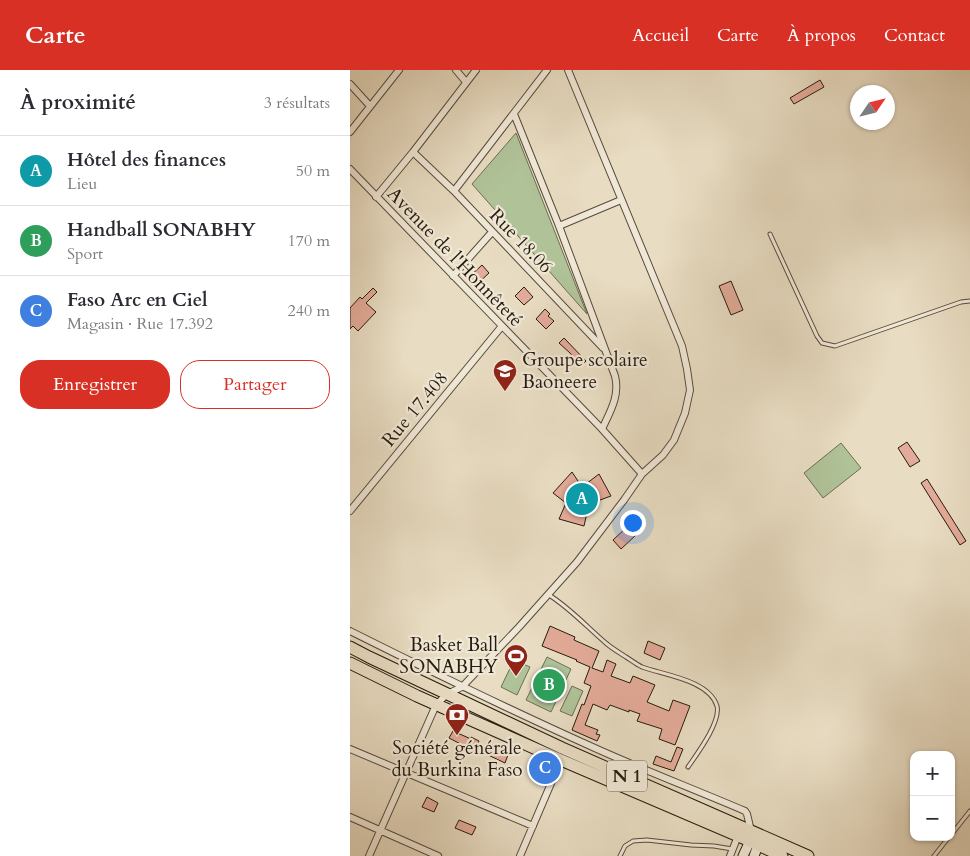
<!DOCTYPE html>
<html lang="fr">
<meta charset="utf-8">
<style>
:root{--surface:#fff;--page:#f7f7f7;--text:#2b2b33;--muted:#7c7c81;--line:#e1e1e2;--accent:#d93025}
body{margin:0;font-family:Cardo,serif;background:var(--page);color:var(--text)}
.controls{position:absolute;right:15px;bottom:15px;display:grid;overflow:hidden;border-radius:10px;box-shadow:0 1px 4px #0004}
.controls button{width:45px;height:45px;display:grid;place-items:center;padding:0;border:0;border-bottom:1px solid var(--line);background:var(--surface);color:var(--text);font:25px sans-serif}
.compass{position:absolute;left:500px;top:15px;width:45px;height:45px;border-radius:50%;background:var(--surface);box-shadow:0 1px 4px #0004;rotate:55deg}
.you{position:absolute;left:282px;top:452px;width:18px;height:18px;margin:-12px;border:4px solid #fff;border-radius:50%;background:#1a73e8;box-shadow:0 0 0 8px #1a73e833}
.badge{display:grid;place-items:center;width:32px;height:32px;border-radius:50%;background:var(--accent);color:#fff;font-size:16px;font-weight:700}
.pin{position:absolute;translate:-50% -50%;border:2px solid #fff;box-shadow:0 1px 5px #0006}
.list{margin:0;padding:0;list-style:none}
h2{display:flex;justify-content:space-between;align-items:center;height:65px;margin:0;padding:0 20px;font-size:21px}
h2 small{font-size:16px;font-weight:400;color:var(--muted)}
.list li{display:grid;grid-template-columns:32px 1fr auto;gap:15px;align-items:center;box-sizing:border-box;height:70px;padding:0 20px;border-top:1px solid var(--line)}
.list b{display:block;font-size:19px;white-space:nowrap}
.list p{margin:0;font-size:16px;white-space:nowrap;color:var(--muted)}
.list em{font-size:16px;font-style:normal;color:var(--muted)}
.actions{display:flex;gap:10px;padding:15px 20px}
.actions a{flex:1;padding:11px 0;border:1px solid var(--accent);border-radius:20px;text-align:center;font-size:18px;color:var(--accent)}
.actions .main{background:var(--accent);color:#fff}
.map{position:relative;flex:none;width:620px;height:786px;overflow:hidden}
header{display:flex;align-items:center;gap:30px;box-sizing:border-box;height:70px;padding:0 25px;background:var(--accent);color:#fff}
header strong{font-size:24px}
nav{display:flex;gap:28px;margin-inline-start:auto;font-size:18px}
main{display:flex}
aside{flex:1;background:var(--surface)}
.map>svg:first-child{display:block}
.green{fill:#b0c298;stroke:#6c6e53}
.building{fill:#e3ab99;stroke:#271b0e}
.lines{fill:none;stroke-linecap:round;stroke-linejoin:round}
.service-casing{stroke:#574b3b;stroke-width:5}
.minor-casing{stroke:#574b3b;stroke-width:8}
.secondary-casing{stroke:#271b0e;stroke-width:11}
.trunk-casing{stroke:#271b0e;stroke-width:13}
.service{stroke:#f0e8d7;stroke-width:3}
.minor{stroke:#f0e8d7;stroke-width:6}
.secondary{stroke:#f0e8d7;stroke-width:9}
.trunk{stroke:#e8dcc2;stroke-width:11}
.labels{text-anchor:middle;dominant-baseline:central;stroke-width:4.5;stroke-linejoin:round;paint-order:stroke}
.shield{fill:#f0e8d7;stroke:#63584a;stroke-width:1}
.shield-label{font-size:18px;font-weight:bold;fill:#271b0e}
.street-label{font-size:19px;fill:#271b0e;stroke:#f0e8d7}
.poi-label{font-size:19px;fill:#271b0e;stroke:#f0e8d7;text-anchor:start}
</style>
<header>
<strong>Carte</strong>
<nav><a>Accueil</a><a>Carte</a><a>À propos</a><a>Contact</a></nav>
</header>
<main>
<aside>
<h2>À proximité<small>3 résultats</small></h2>
<ul class="list">
<li><span class="badge" style="background:#0f9aa8">A</span><div><b>Hôtel des finances</b><p>Lieu</p></div><em>50 m</em></li>
<li><span class="badge" style="background:#2e9e5b">B</span><div><b>Handball SONABHY</b><p>Sport</p></div><em>170 m</em></li>
<li><span class="badge" style="background:#3f7fe0">C</span><div><b>Faso Arc en Ciel</b><p>Magasin · Rue 17.392</p></div><em>240 m</em></li>
</ul>
<div class="actions"><a class="main">Enregistrer</a><a>Partager</a></div>
</aside>
<div class="map">
<svg width="620" height="786" viewBox="0 0 620 786">
<rect width="100%" height="100%" fill="#e8dcc2"/>
<filter id="stains"><feTurbulence type="fractalNoise" baseFrequency=".004" numOctaves="4"/><feColorMatrix values="0 0 0 0 .2 0 0 0 0 .09 0 0 0 0 .02 0 0 0 .5 -.17"/></filter>
<radialGradient id="worn" r=".72"><stop offset=".6" stop-color="#630" stop-opacity="0"/><stop offset="1" stop-color="#630" stop-opacity=".3"/></radialGradient>
<path class="green" d="M 166,63 L 237,244 L 122,114 Z
M 491,373 L 511,398 L 473,428 L 454,403 Z
M 197,587 L 221,599 L 201,642 L 176,630 Z
M 164,590 L 180,597 L 167,625 L 151,617 Z
M 222,616 L 233,621 L 222,646 L 210,641 Z"/>
<path class="building" d="M 470,10 L 474,17 L 444,34 L 440,28 Z
M 132,195 L 139,203 L 126,215 L 119,207 Z
M 381,211 L 393,240 L 381,245 L 369,216 Z
M 174,217 L 183,227 L 174,235 L 165,226 Z
M 23,218 L 27,222 L 16,233 L 26,242 L 8,261 L 3,256 L 0,259 L 0,238 L 10,227 L 12,229 Z
M 195,239 L 200,244 L 198,246 L 204,251 L 196,259 L 186,249 Z
M 214,268 L 236,291 L 231,296 L 220,283 L 209,273 Z
M 557,372 L 570,391 L 560,397 L 548,378 Z
M 222,402 L 232,417 L 249,404 L 261,426 L 239,434 L 234,456 L 209,449 L 216,433 L 203,423 Z
M 577,409 L 616,471 L 610,475 L 571,413 Z
M 278,456 L 286,465 L 271,479 L 263,470 Z
M 200,556 L 225,567 L 224,570 L 249,581 L 242,598 L 253,602 L 257,590 L 266,594 L 261,606 L 280,613 L 283,606 L 305,615 L 297,632 L 319,641 L 323,630 L 340,636 L 325,675 L 309,669 L 312,659 L 287,651 L 290,644 L 279,640 L 279,642 L 260,635 L 257,640 L 243,634 L 235,655 L 248,660 L 246,664 L 250,665 L 247,671 L 222,660 L 232,634 L 234,635 L 241,616 L 234,613 L 240,597 L 226,591 L 227,590 L 192,576 Z
M 298,571 L 315,578 L 310,590 L 294,583 Z
M 103,661 L 121,669 L 121,667 L 129,671 L 124,681 L 99,668 Z
M 141,674 L 159,682 L 155,693 L 136,684 Z
M 327,677 L 333,679 L 324,701 L 303,694 L 306,686 L 321,692 Z
M 77,727 L 88,733 L 84,742 L 72,737 Z
M 109,750 L 126,757 L 122,765 L 105,758 Z"/>
<g class="lines">
<g class="service-casing">
<path id="service" d="M 420,164 L 467,266 L 472,273 L 485,276 L 611,232 L 620,231
M 199,525 C 220,538 238,558 257,574 C 263,579 270,583 276,587 C 281,590 286,594 292,597 C 314,605 359,610 367,636 C 371,652 347,684 338,697
M 601,765 L 620,741
M 270,786 L 275,776 L 283,771 L 297,770 L 341,775 L 364,776 L 382,779
M 584,786 L 599,767"/>
</g>
<g class="minor-casing">
<path id="minor" d="M 106,0 L 116,12
M 0,14 L 20,36
M 164,44 L 209,156 L 265,306 C 270,326 260,342 252,359
M 0,62 L 49,0
M 63,82 L 104,121 L 253,278
M 0,99 L 252,359 L 292,404
M 104,121 L 197,0
M 26,127 L 63,82 L 126,0
M 209,156 L 271,130
M 103,206 L 142,162
M 0,441 L 152,256
M 0,561 C 82,602 164,642 247,679 C 296,701 346,720 395,741 L 397,744 L 401,761
M 0,679 L 183,756
M 0,747 L 88,786
M 19,786 L 86,635 L 97,624 L 112,617 L 169,557 L 227,492 L 274,430 L 292,404 L 313,385 L 324,370 L 335,343 L 340,320 L 337,299 L 332,276 L 218,0
M 170,786 L 211,690
M 380,786 L 388,766"/>
</g>
<g class="secondary-casing">
<path id="secondary" d="M 393,786 L 400,771 L 401,765
M 404,786 L 410,770"/>
</g>
<g class="trunk-casing">
<path id="trunk" d="M 0,577 L 19,587 L 212,678 L 458,786
M 0,593 L 67,626 L 211,690 L 400,771 L 432,786"/>
</g>
<use href="#service" class="service"/>
<use href="#minor" class="minor"/>
<use href="#secondary" class="secondary"/>
<use href="#trunk" class="trunk"/>
</g>
<defs>
<g id="school-pin" transform="scale(1.25)"><path d="M0 17L-7.5 6A9.5 9.5 0 1 1 7.5 6Z" fill="#8f2418" stroke="#f0e8d7"/><path d="M0-5L7-2L0 1L-7-2ZM-4 1L0 2.5L4 1V4Q0 6-4 4Z" fill="#fff"/></g>
<g id="stadium-pin" transform="scale(1.25)"><path d="M0 17L-7.5 6A9.5 9.5 0 1 1 7.5 6Z" fill="#8f2418" stroke="#f0e8d7"/><path d="M0-5a6.5 5 0 1 0 0 10a6.5 5 0 1 0 0-10ZM-3.5-1.8h7v3.6h-7Z" fill="#fff"/></g>
<g id="bank-pin" transform="scale(1.25)"><path d="M0 17L-7.5 6A9.5 9.5 0 1 1 7.5 6Z" fill="#8f2418" stroke="#f0e8d7"/><path d="M-6-4H6V4H-6ZM0-2.3a2.3 2.3 0 1 0 0 4.6a2.3 2.3 0 1 0 0-4.6Z" fill="#fff"/></g>
</defs>
<g fill-rule="evenodd">
<use href="#school-pin" x="155" y="301"/>
<use href="#stadium-pin" x="166" y="586"/>
<use href="#bank-pin" x="107" y="645"/>
</g>
<g class="labels">
<rect class="shield" x="257" y="690.5" width="40" height="31" rx="4"/>
<g class="shield-label">
<text x="277" y="706">N 1</text>
</g>
<g class="street-label">
<text transform="translate(171 171) rotate(46)">Rue 18.06</text>
<text transform="translate(105 187) rotate(46)">Avenue de l'Honnêteté</text>
<text transform="translate(65 339) rotate(-50)">Rue 17.408</text>
</g>
<g class="poi-label">
<text x="172" y="290">Groupe scolaire<tspan x="172" dy="22">Baoneere</tspan></text>
<text x="148" y="575" text-anchor="end">Basket Ball<tspan x="148" dy="22">SONABHY</tspan></text>
<text x="107" y="678" text-anchor="middle">Société générale<tspan x="107" dy="22">du Burkina Faso</tspan></text>
</g>
</g>
<rect width="100%" height="100%" filter="url(#stains)"/>
<rect width="100%" height="100%" fill="url(#worn)"/>
</svg>
<div class="controls">
<button>+</button>
<button>−</button>
</div>
<svg class="compass" viewBox="-18 -18 36 36"><path d="M0-13l5 13h-10z" fill="#e53935"/><path d="M0 13l5-13h-10z" fill="#7c7c81"/></svg>
<div class="you"></div>
<div class="pin badge" style="left:232px;top:429px;background:#0f9aa8">A</div>
<div class="pin badge" style="left:199px;top:615px;background:#2e9e5b">B</div>
<div class="pin badge" style="left:195px;top:698px;background:#3f7fe0">C</div>
</div>
</main>
